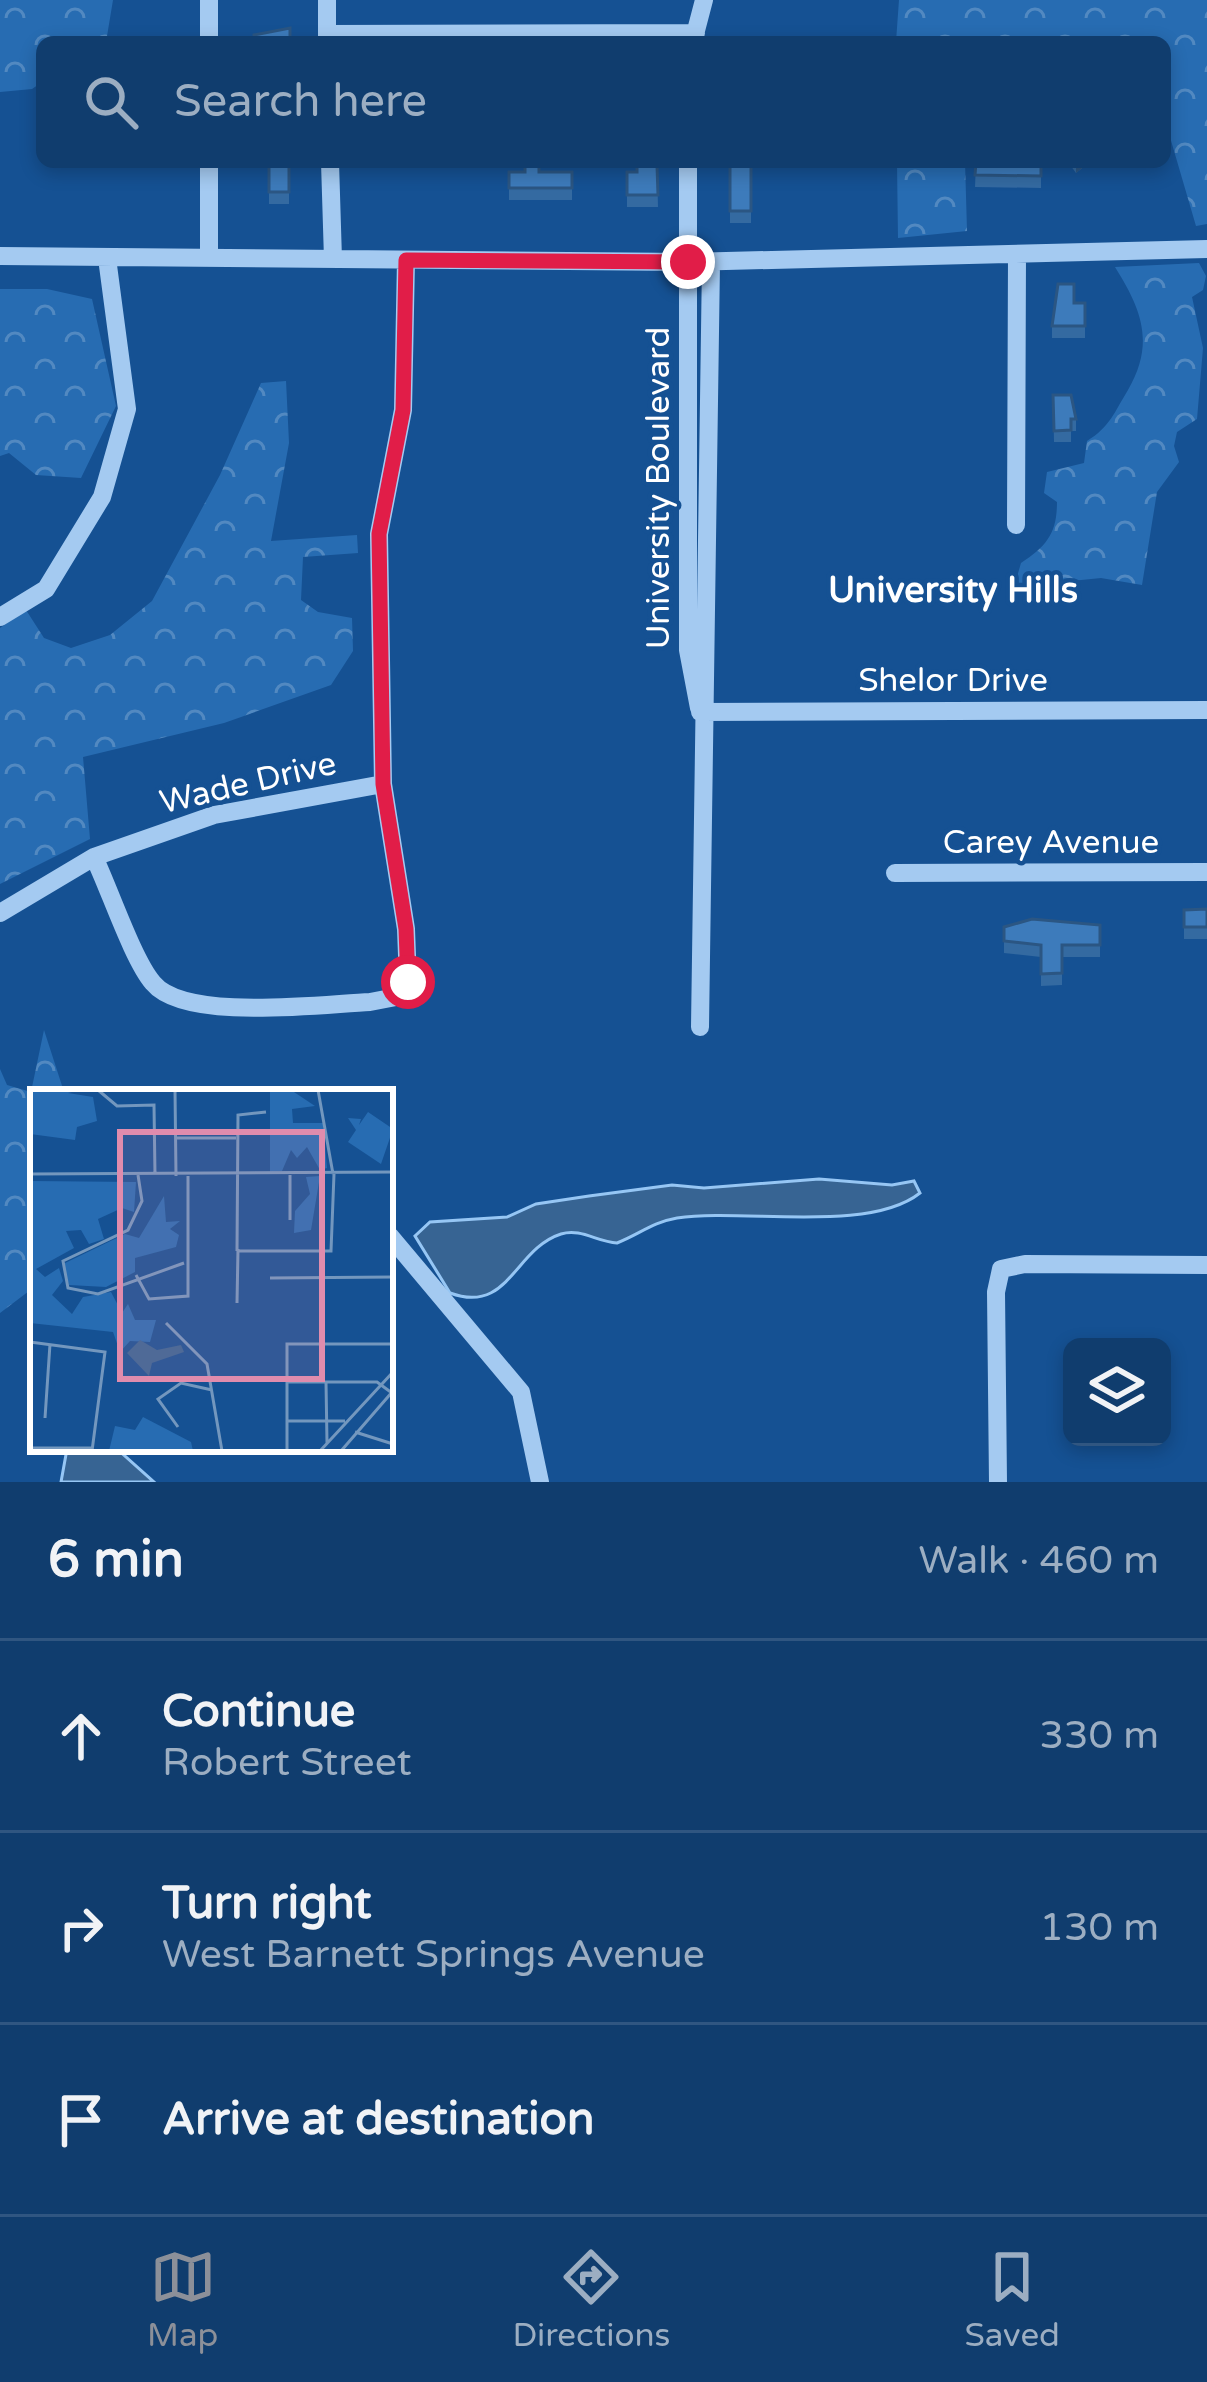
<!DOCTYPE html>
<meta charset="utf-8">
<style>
:root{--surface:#103d6e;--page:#194473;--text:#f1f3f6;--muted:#9caec2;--line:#305681;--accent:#8c9099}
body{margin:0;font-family:"Varela Round",sans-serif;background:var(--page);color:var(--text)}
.controls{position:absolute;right:36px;bottom:36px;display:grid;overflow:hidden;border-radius:18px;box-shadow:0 6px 18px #0003}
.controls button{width:108px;height:108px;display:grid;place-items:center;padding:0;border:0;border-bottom:3px solid var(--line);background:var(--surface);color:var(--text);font:60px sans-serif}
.stop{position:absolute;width:36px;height:36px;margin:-27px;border:9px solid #e11d48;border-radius:50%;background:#fff}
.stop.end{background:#e11d48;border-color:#fff;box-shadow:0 3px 12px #0008}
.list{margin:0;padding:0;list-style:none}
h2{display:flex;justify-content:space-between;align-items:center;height:156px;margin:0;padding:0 48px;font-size:51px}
h2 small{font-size:39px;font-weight:400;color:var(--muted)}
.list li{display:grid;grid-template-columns:78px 1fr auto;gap:36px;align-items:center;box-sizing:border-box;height:192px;padding:0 48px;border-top:3px solid var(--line)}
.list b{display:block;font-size:45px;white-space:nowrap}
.list p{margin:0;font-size:39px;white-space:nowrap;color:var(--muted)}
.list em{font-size:39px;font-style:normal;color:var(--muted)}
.icon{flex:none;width:66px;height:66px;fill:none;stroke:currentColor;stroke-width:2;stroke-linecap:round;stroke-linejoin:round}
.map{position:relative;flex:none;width:1207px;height:1482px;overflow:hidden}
.search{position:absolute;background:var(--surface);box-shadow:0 6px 18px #0003;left:36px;right:36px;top:36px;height:132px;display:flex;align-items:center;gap:30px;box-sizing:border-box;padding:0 42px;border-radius:18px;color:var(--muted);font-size:45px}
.sheet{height:732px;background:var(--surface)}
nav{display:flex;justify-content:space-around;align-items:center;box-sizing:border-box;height:168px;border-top:3px solid var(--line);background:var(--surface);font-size:33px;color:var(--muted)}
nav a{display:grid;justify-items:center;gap:6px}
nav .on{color:var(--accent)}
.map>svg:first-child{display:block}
.forest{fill:url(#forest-crowns)}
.water{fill:#376493;stroke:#96c6f4;stroke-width:3}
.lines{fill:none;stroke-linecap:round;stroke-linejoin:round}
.minor{stroke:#a4caf1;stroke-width:18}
.wall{fill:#346aa1}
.shaded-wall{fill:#2b5683}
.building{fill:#3d7bbb;stroke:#2b5683;stroke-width:3}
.route{stroke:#e11d48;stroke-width:15}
.labels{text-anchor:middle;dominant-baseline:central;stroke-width:9;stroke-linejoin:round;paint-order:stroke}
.street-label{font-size:33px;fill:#fff;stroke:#155193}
.neighbourhood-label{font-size:36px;font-weight:bold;fill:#fff;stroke:#155193}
.inset-road{fill:none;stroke:#7397be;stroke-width:3}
.view{fill:#e08cad;fill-opacity:0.15;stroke:#e08cad;stroke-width:6}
.inset-edge{fill:none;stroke:#fff;stroke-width:6}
</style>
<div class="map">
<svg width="1207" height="1482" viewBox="0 0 1207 1482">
<defs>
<pattern id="forest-crowns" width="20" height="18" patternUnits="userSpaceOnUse" patternTransform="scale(3)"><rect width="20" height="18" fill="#276cb2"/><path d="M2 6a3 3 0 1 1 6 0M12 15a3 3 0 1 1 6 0" fill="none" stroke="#5289c1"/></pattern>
</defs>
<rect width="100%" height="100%" fill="#155193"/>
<path class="forest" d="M 0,0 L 113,0 L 106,42 L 42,42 L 42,82 L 32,89 L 0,92 Z
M 899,0 L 1207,0 L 1207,224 L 1196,226 L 1165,120 L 1165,42 L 896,42 Z
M 897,162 L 965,162 L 967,231 L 898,238 Z
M 1199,263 L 1206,276 L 1203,290 L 1192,297 L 1203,348 L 1197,419 L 1177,432 L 1174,446 L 1179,462 L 1157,492 L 1142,585 L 1101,578 L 1071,581 L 1056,600 L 1039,603 L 1014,587 L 1021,563 C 1047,546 1057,533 1057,502 L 1044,493 L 1047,472 L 1084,463 L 1087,441 C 1110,427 1115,411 1128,390 C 1155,343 1142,310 1115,267 Z
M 0,289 L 47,289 L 92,299 L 116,406 L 81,478 L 36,475 L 9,453 L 0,456 Z
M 286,381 L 289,443 L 271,541 L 357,535 L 358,553 L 303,557 L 301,600 L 318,612 L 352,618 L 353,651 L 331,685 L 224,723 L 83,757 L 90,839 L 0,884 L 0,628 L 26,610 L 44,638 L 71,648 L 110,635 L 152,601 L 220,475 L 261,383 Z
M 44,1030 L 64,1092 L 33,1092 L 33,1288 L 0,1313 L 0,1069 L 7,1085 L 31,1092 Z"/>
<path class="water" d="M 819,1179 L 892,1185 L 914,1181 L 920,1193 C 868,1234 743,1208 677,1218 C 653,1222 638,1235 617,1243 C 597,1242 581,1228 561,1234 C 514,1249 509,1315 450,1293 L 415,1236 L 430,1222 L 507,1217 L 536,1204 L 589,1196 L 672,1185 L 704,1188 Z
M 67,1449 L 117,1449 L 154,1482 L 61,1482 Z"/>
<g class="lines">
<path class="minor" d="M 327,0 L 327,42
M 327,34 L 696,33
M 209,42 L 209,0
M 693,42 L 704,0
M 330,162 L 333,259
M 688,162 L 688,650 L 699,708
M 0,256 L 688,262 L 1207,249
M 209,257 L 209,162
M 1016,525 L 1017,255
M 0,617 L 46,589 L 102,497 L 127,409 L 107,258
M 700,712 L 1207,710
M 94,857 C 109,888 133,960 153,983 C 185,1022 321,1004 370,1002 L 396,997 L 408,982 L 406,929 L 383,784 L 379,534 L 403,410 L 406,260
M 895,873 L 1207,872
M 0,913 L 94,857 L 214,815 L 383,784
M 700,1027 L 711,262
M 390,1236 L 521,1392 L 540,1482
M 998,1482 L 996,1292 L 1001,1269 L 1025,1264 L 1207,1265"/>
</g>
<path class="wall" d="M 269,162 L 289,162 L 289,204 L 269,204 Z
M 976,162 L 1041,162 L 1041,188 L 975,187 Z
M 1068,162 L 1090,162 L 1076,173 Z
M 730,164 L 751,164 L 751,223 L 730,223 Z
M 657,165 L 658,207 L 627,207 L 627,172 L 637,172 Z
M 509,172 L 572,172 L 572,200 L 509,200 Z
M 1074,303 L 1085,303 L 1085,338 L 1052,338 L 1052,326 Z
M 1053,395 L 1076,419 L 1076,431 L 1071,431 L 1071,442 L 1054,442 Z
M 1207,909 L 1207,939 L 1184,939 L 1184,910 Z
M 1100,925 L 1100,957 L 1062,957 L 1062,985 L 1041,986 L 1041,957 L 1004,953 L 1004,927 Z"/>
<path class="shaded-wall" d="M 1076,162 L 1090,162 L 1076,173 Z"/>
<path class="building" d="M 290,28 L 290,42 L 254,42 L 254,35 Z
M 269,162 L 289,162 L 289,192 L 269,192 Z
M 525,162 L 539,162 L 539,172 L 572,172 L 572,188 L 509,188 L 509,172 L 525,172 Z
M 976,162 L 1041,162 L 1041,176 L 975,175 Z
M 730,164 L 751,164 L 751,211 L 730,211 Z
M 637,165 L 657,165 L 658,195 L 627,195 L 627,172 L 637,172 Z
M 1058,284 L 1074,284 L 1074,303 L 1085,303 L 1085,326 L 1052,326 Z
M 1053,395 L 1071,395 L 1076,419 L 1071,419 L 1071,430 L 1054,431 Z
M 1207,909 L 1207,927 L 1184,927 L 1184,910 Z
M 1032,919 L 1100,925 L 1100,945 L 1062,945 L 1062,973 L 1041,974 L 1041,945 L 1004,941 L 1004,927 Z"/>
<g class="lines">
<path class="route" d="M 408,982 L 406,929 L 383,784 L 379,534 L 403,410 L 406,260 L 688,262"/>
</g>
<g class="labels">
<g class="street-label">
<text transform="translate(658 488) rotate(-90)">University Boulevard</text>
<text x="953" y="680">Shelor Drive</text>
<text transform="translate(248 783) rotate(-13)">Wade Drive</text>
<text x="1051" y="842">Carey Avenue</text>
</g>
<g class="neighbourhood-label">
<text x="953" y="590">University Hills</text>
</g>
</g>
<g transform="translate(30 1089)">
<rect width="363" height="363" fill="#155193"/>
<path d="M 0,1 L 50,1 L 38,4 L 63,8 L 67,32 L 47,38 L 45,51 L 0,45 ZM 240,1 L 261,1 L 285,17 L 262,20 L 263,34 L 293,34 L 297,79 L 290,81 L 277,58 L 267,69 L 261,61 L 252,82 L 240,83 ZM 290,87 L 281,141 L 264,144 L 265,122 L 280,105 L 276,88 ZM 0,92 L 106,93 L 104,123 L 92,119 L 68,130 L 74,150 L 59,155 L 51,141 L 36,142 L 44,159 L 6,180 L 15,188 L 29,179 L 33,192 L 22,206 L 42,225 L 53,208 L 81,203 L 92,224 L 98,215 L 105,231 L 126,231 L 120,253 L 100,252 L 90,263 L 83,243 L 0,234 ZM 134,107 L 136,133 L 150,132 L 140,140 L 149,146 L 146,158 L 105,169 L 105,183 L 76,198 L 39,196 L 33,175 L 95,145 L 109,149 ZM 113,328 L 161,353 L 163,362 L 79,362 L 85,337 L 105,341 Z" fill="#276cb2"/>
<path d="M 338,23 L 363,40 L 351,75 L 318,53 L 326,41 L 318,29 L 331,30 L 329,36 Z" fill="#276cb2"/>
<path d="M 110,251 L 127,261 L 151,256 L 154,263 L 122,274 L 119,287 L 97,264 Z" fill="#376493"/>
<path class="inset-road" d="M 68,1 L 87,17 L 124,16 L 125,86M 145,1 L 146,87M 288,1 L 303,85M 145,49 L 206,49M 0,85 L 363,83M 108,86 L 112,112 L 98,141 L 33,172 L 38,199 L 68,205 L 154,174M 260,131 L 260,86M 207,162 L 301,162 L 304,85M 207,162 L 208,26 L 236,23M 106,186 L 119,210 L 158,207 L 158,87M 240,189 L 363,188M 207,214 L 208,160M 136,234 L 177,275 L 192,362M 0,253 L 75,263 L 62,362M 257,293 L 347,293 L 362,304M 296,293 L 297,354M 15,329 L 20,255M 257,332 L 315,332M 148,338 L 128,310 L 151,294 L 182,301M 325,343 L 363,355M 0,359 L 62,359M 257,362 L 257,255 L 363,255M 290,362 L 363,283M 311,362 L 363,302"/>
<path class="view" d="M 90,43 L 292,43 L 292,290 L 90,290 Z"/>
<rect width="363" height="363" class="inset-edge"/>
</g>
</svg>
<div class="controls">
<button><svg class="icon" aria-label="layers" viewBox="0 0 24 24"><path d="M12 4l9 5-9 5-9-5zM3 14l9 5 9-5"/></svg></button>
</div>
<div class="stop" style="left:408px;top:982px"></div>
<div class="stop end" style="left:688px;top:262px"></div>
<div class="search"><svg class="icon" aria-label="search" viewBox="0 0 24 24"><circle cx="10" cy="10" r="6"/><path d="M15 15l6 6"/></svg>Search here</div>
</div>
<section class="sheet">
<h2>6 min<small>Walk · 460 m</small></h2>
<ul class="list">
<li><svg class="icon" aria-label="ahead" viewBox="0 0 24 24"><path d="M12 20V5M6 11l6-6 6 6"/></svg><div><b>Continue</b><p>Robert Street</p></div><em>330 m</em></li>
<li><svg class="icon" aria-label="right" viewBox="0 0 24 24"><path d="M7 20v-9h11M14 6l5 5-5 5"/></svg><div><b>Turn right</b><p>West Barnett Springs Avenue</p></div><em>130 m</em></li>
<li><svg class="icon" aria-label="arrive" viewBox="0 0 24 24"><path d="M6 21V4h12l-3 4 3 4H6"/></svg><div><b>Arrive at destination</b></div></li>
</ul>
</section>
<nav>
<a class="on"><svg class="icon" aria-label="map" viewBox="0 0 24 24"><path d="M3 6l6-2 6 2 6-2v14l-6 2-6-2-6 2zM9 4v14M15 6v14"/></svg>Map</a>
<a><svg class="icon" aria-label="directions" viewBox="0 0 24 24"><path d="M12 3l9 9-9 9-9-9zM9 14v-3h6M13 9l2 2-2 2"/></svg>Directions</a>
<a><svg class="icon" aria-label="saved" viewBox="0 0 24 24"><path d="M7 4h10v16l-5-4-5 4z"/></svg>Saved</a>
</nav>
